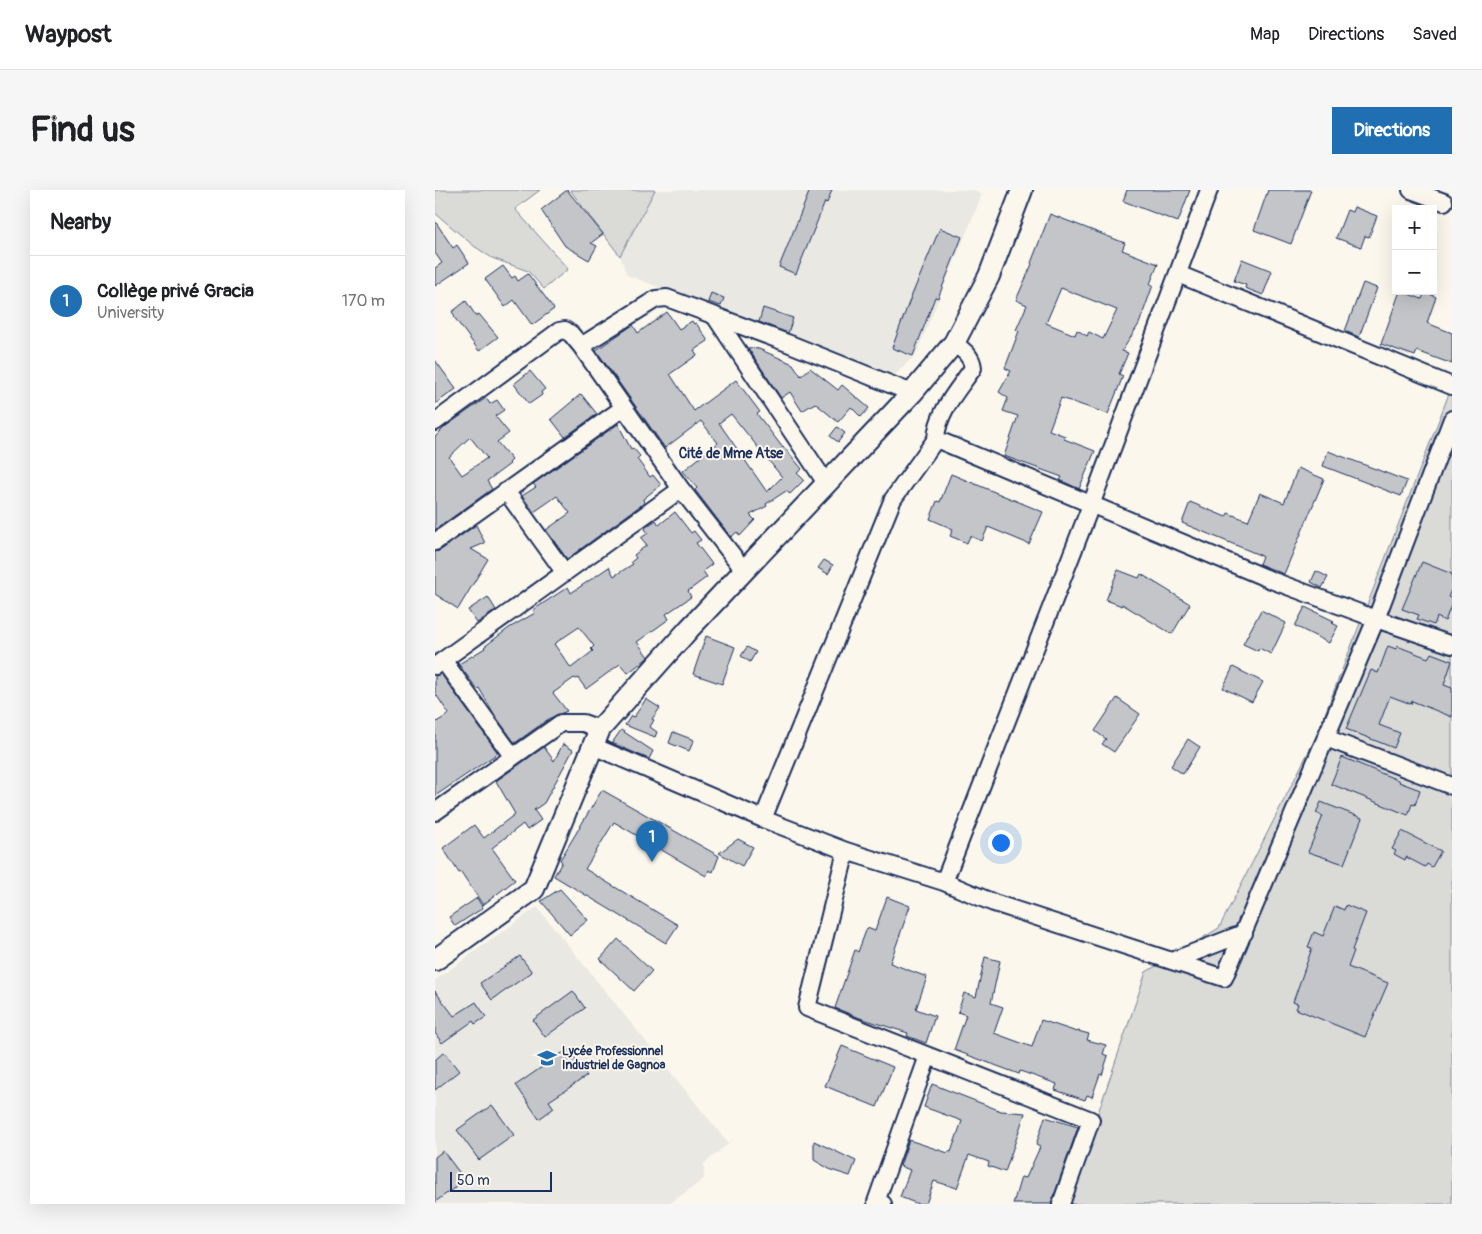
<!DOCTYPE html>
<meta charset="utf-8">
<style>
:root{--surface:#fff;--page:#f6f6f6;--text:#202124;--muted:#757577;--line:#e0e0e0;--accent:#1f6fb2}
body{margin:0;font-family:Pangolin,sans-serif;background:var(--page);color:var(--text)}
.controls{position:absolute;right:15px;top:15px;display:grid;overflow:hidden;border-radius:0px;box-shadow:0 5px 20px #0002}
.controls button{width:45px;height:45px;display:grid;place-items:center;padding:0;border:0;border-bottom:1px solid var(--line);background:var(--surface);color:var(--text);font:25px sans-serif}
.scale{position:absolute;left:15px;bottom:12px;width:102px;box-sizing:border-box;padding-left:5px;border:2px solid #1b2f5e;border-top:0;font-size:14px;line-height:18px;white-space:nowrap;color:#1b2f5e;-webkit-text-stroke:4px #fbf7ec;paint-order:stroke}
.you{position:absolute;left:565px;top:652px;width:18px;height:18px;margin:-12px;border:4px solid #fff;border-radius:50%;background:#1a73e8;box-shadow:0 0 0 8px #1a73e833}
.badge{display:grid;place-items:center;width:32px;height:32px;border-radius:50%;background:var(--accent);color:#fff;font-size:16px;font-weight:700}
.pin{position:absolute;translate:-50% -41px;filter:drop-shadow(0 1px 2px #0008)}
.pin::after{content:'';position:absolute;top:26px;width:18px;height:15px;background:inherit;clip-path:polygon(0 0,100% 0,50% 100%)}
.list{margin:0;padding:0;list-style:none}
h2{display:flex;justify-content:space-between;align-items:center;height:65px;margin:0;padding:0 20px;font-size:21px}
h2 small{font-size:16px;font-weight:400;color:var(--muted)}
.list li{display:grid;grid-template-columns:32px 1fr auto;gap:15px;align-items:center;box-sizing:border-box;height:90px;padding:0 20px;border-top:1px solid var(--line)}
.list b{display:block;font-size:19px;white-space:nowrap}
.list p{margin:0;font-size:16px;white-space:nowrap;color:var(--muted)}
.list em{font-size:16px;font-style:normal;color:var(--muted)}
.map{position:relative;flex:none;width:1017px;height:1014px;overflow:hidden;border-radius:0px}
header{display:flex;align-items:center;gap:30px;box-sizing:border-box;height:70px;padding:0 25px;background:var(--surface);border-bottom:1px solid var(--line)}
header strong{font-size:24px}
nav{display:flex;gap:28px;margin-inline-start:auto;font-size:18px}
.intro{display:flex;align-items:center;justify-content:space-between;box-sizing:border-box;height:120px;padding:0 30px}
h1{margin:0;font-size:35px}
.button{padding:12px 22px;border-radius:0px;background:var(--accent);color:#fff;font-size:18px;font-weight:700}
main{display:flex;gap:30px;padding:0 30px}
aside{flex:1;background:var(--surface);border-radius:0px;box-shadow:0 5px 20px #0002}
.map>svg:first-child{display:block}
.built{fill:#eae8e2}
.green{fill:#dadad7;stroke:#7a849a}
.building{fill:#c3c5c9;stroke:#1b2f5e;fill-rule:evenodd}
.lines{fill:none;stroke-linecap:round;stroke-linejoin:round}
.minor-casing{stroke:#1b2f5e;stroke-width:20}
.tertiary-casing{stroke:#1b2f5e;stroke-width:24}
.minor{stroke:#fbf7ec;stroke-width:16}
.tertiary{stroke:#fbf7ec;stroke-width:20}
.labels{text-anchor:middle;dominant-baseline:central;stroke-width:4;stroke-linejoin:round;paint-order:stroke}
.poi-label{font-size:12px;font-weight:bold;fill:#1b2f5e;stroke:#fbf7ec;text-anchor:start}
.neighbourhood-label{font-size:14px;font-weight:bold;fill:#1b2f5e;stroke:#fbf7ec}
</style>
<header>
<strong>Waypost</strong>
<nav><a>Map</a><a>Directions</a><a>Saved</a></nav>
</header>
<div class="intro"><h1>Find us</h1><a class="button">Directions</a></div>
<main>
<aside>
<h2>Nearby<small></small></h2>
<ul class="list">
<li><span class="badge">1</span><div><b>Collège privé Gracia</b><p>University</p></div><em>170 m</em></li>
</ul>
</aside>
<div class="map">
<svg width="1017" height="1014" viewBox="0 0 1017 1014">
<rect width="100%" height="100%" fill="#fbf7ec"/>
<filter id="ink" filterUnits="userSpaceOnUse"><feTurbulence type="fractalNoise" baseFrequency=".02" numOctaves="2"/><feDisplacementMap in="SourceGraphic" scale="10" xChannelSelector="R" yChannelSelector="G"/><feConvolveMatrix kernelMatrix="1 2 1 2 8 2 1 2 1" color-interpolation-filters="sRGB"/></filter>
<g filter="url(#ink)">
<path class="built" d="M 220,0 L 539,0 L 547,5 L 481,164 L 459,186 L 192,85 L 185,66 Z
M 102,717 L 293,953 L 302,946 L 269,974 L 269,989 L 234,1014 L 0,1014 L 0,790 Z"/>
<path class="green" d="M 0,0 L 105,0 L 80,19 L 133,79 L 109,99 L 93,81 L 57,68 L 39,56 L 0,23 Z
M 135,0 L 220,0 L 185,66 Z
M 1017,196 L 1017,1014 L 632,1014 L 711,782 L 784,738 L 881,547 Z"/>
<path class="building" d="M 132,0 L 168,44 L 156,53 L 162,56 L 154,70 L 130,56 L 106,20 Z
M 375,0 L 397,0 L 392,13 L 390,12 L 361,84 L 344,77 Z
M 692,0 L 755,0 L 743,32 L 688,11 Z
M 833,0 L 876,0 L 856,54 L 819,40 Z
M 919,17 L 942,26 L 934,47 L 930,46 L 926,57 L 901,48 L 912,20 L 917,22 Z
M 615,24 L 690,53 L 687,60 L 723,74 L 715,94 L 718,95 L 704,134 L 687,161 L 693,163 L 684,184 L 688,186 L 673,224 L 626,208 L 614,240 L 630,246 L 629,249 L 660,261 L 644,299 L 625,290 L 627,287 L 569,266 L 583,226 L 568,221 L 573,208 L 564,202 L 576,181 L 570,178 L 584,141 L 581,140 L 592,115 L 581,110 L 597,74 L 596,73 ZM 626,98 L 682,120 L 668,149 L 654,142 L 652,146 L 642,140 L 640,145 L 611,133 Z
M 0,31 L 18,58 L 22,55 L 34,73 L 0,96 L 0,78 L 7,73 L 0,63 Z
M 505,38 L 527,47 L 503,108 L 500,107 L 478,166 L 457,158 L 474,112 Z
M 807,69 L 837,81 L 828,105 L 810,98 L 811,95 L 799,91 Z
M 68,76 L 77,88 L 80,86 L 83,91 L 93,84 L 119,119 L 97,135 L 79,110 L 70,117 L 50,89 Z
M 928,93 L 942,98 L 924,147 L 910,141 Z
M 965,101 L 987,109 L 990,102 L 1001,107 L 992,133 L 1017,143 L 1017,174 L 982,161 L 980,166 L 946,154 Z
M 276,103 L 289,108 L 286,116 L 273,112 Z
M 31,111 L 41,126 L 44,124 L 63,147 L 44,161 L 19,127 L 20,126 L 17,122 Z
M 328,118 L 358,128 L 353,143 L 324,132 Z
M 232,122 L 244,139 L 257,131 L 259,134 L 261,133 L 273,151 L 259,160 L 262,165 L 235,184 L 259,221 L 301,190 L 325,222 L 322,224 L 348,258 L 349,257 L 367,279 L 362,283 L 369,290 L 355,304 L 351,301 L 331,314 L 332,316 L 315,325 L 320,330 L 305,346 L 302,342 L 296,347 L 260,300 L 262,298 L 248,281 L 283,253 L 266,231 L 230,258 L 161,160 L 198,135 L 203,143 ZM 296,224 L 347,287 L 332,302 L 284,233 Z
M 313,158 L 324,159 L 358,174 L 366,186 L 375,178 L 403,200 L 407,195 L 434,218 L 426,227 L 416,217 L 403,232 L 380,213 L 367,221 L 355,202 L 346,208 Z
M 0,170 L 21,199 L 0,214 Z
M 95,181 L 110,199 L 106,202 L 107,205 L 94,214 L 79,194 Z
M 146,204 L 162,224 L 130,247 L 116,229 Z
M 51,208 L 55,214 L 62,210 L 69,220 L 60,226 L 74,243 L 62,252 L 77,270 L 74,273 L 75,274 L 52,291 L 57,299 L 0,340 L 0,247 L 11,236 ZM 35,247 L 52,268 L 27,285 L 14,267 Z
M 183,234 L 196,259 L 198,258 L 205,266 L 202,269 L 215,287 L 218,285 L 226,295 L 208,309 L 209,313 L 132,369 L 111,340 L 135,323 L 122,306 L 99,322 L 87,306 L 101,297 L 98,294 Z
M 402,237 L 410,243 L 403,252 L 395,246 Z
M 893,261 L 972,291 L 966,306 L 888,276 Z
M 863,278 L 889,289 L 849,384 L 824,374 L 827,366 L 747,333 L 755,312 L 791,327 L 793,323 L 813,331 L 825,303 L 849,313 Z
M 516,284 L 608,322 L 594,354 L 553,337 L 547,351 L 535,346 L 532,353 L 515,346 L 518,339 L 495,329 L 502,311 L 505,312 Z
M 240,322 L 256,343 L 259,341 L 266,350 L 261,353 L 277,374 L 268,381 L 272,387 L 253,401 L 256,407 L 231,424 L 234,429 L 202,452 L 213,467 L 210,470 L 193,483 L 185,474 L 151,499 L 143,488 L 141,489 L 139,488 L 118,503 L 132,521 L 115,528 L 80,553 L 61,527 L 44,498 L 42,499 L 22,472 L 24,474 L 50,458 L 49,457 L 74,438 L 100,423 L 98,420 L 133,397 L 136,403 L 174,377 L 179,386 L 198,374 L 196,372 L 201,368 L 199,365 L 212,355 L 206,348 L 213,343 L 210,339 L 211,337 L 221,330 L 224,335 ZM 144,437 L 159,456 L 156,459 L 158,461 L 136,478 L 119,454 Z
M 41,335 L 50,353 L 36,359 L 53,369 L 23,419 L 0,404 L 0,362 L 6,360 Z
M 389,370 L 398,375 L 393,384 L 383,378 Z
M 987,372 L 1017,384 L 1017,398 L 1013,407 L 1017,409 L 1017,413 L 1010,431 L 1002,427 L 999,435 L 982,429 L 984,425 L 967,419 Z
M 683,380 L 704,388 L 706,384 L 755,414 L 737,444 L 687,414 L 687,416 L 671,410 Z
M 881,381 L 893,387 L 887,398 L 876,392 Z
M 53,407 L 61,420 L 42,433 L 33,420 Z
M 870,417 L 899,431 L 897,433 L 903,436 L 894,453 L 860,436 Z
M 826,420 L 851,433 L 836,464 L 824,458 L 823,461 L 808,454 Z
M 271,446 L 300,457 L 287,494 L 258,484 Z
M 953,456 L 961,459 L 962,456 L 993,468 L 996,463 L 1017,471 L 1009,495 L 1017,498 L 1017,527 L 977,511 L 976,514 L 955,506 L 944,535 L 965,543 L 959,558 L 911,539 L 936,480 L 943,483 Z
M 312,457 L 321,462 L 315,472 L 306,466 Z
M 798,477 L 828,492 L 817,512 L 788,498 Z
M 6,484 L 63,563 L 0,606 L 0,533 L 14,524 L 0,503 L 0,486 Z
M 682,508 L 705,524 L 679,562 L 667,554 L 671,549 L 660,541 Z
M 211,509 L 225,518 L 217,529 L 219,530 L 215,537 L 222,542 L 220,547 L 190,535 L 196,526 L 199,527 Z
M 186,540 L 218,561 L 214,569 L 177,553 Z
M 238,542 L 259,550 L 254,561 L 234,553 Z
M 753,549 L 765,557 L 748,584 L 736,576 Z
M 128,554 L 138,560 L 109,613 L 99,620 L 106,630 L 92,640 L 88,634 L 57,658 L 80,690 L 48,715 L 26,682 L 24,683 L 8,658 L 39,635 L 49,648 L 80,624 L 61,591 L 109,557 L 119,571 Z
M 907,567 L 965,591 L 964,592 L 985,600 L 980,615 L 977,614 L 973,625 L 896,594 Z
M 167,600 L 284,666 L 278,682 L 274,680 L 271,686 L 179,632 L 150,679 L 243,735 L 231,753 L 119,686 L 127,672 L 125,670 Z
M 886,612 L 927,628 L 909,674 L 873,662 L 888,626 L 881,623 Z
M 967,641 L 1006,661 L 997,677 L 992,674 L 990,677 L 971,667 L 970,670 L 959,664 L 961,661 L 957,659 Z
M 303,649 L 318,657 L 307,676 L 284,663 Z
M 125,699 L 153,730 L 135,745 L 106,711 Z
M 452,707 L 475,716 L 455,773 L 492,787 L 481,819 L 500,826 L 491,853 L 472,846 L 473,843 L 425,828 L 400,818 L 420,760 L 423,762 L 432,738 L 440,741 Z
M 42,708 L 48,718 L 20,736 L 14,727 Z
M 911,715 L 931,723 L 917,760 L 919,761 L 913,777 L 953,793 L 930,847 L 861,819 L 863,814 L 858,812 L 877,758 L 873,757 L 879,742 L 888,746 L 900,716 L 909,720 Z
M 183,749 L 217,781 L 199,801 L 165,769 Z
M 85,766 L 97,782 L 57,810 L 45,793 Z
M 550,767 L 565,771 L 556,813 L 568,817 L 559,843 L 597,857 L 606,830 L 642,842 L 643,841 L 654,844 L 652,850 L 671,855 L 668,864 L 673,866 L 667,885 L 665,884 L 657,907 L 652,905 L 650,910 L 620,900 L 622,894 L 585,881 L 584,884 L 519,860 L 531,825 L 523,822 L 529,803 L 541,807 Z
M 0,801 L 19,826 L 41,812 L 51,827 L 40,834 L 38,831 L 7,853 L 0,843 Z
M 138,801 L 150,818 L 110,847 L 98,830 Z
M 407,856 L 458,877 L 442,917 L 390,896 Z
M 133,859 L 152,886 L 114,911 L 119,918 L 104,929 L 81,895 Z
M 9,862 L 24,881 L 0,900 L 0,870 Z
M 497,894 L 566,921 L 590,923 L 570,982 L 553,976 L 554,972 L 534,965 L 522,998 L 499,991 L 491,1014 L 483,1014 L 465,1007 L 475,980 L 465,976 L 474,950 L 513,963 L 514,961 L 516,962 L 527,931 L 489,917 Z
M 57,915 L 79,945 L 44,970 L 22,940 Z
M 610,927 L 643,937 L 616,1014 L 578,1014 L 586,987 L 591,988 L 605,957 L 601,955 Z
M 379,951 L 421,971 L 415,986 L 396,980 L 379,970 Z
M 8,961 L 30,990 L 0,1012 L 0,967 Z"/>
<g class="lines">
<g class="minor-casing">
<path id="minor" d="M 976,0 L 1009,12
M 743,84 L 1017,196
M 279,125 L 391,293
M 519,153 C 528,160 537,166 538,178 C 523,200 502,222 501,249 L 836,390 L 941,429 L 1017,455
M 146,156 L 221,109 L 232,108 L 355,154 L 477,203
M 0,232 L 124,141 L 130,140 L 136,144 L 146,156 L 246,299 L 309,380
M 71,301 L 130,383
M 0,352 L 188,218
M 8,470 L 78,567
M 0,476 L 246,299
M 891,548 L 1017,596
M 158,556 L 328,629 L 411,661 L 509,692 L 559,713 L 789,788 L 941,429 L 1017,229
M 0,622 L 126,533 L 148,533 L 165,539
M 328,629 L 458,309 L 501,249
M 411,661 L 372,818 L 656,930 L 626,1014
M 509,692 L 656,315 L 774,0
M 737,771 L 809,743
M 448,1014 L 441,1012 L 493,866"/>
</g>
<g class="tertiary-casing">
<path id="tertiary" d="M 0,770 L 99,699 L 165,539 L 254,439 L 477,203 L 519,153 L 554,86 L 587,0"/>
</g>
<use href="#minor" class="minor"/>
<use href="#tertiary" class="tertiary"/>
</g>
</g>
<defs>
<g id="school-bare" transform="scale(1.5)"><path d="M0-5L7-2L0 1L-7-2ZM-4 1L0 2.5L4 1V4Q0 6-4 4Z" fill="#1f6fb2" stroke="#fbf7ec" stroke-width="2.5" paint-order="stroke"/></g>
</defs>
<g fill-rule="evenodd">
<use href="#school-bare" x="112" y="868"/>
</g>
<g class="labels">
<g class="poi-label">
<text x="127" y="861">Lycée Professionnel<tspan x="127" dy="14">Industriel de Gagnoa</tspan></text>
</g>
<g class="neighbourhood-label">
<text x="296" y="263">Cité de Mme Atse</text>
</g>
</g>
</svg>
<div class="controls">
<button>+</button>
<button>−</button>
</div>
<div class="scale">50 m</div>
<div class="you"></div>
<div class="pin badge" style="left:217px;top:672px">1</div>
</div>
</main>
